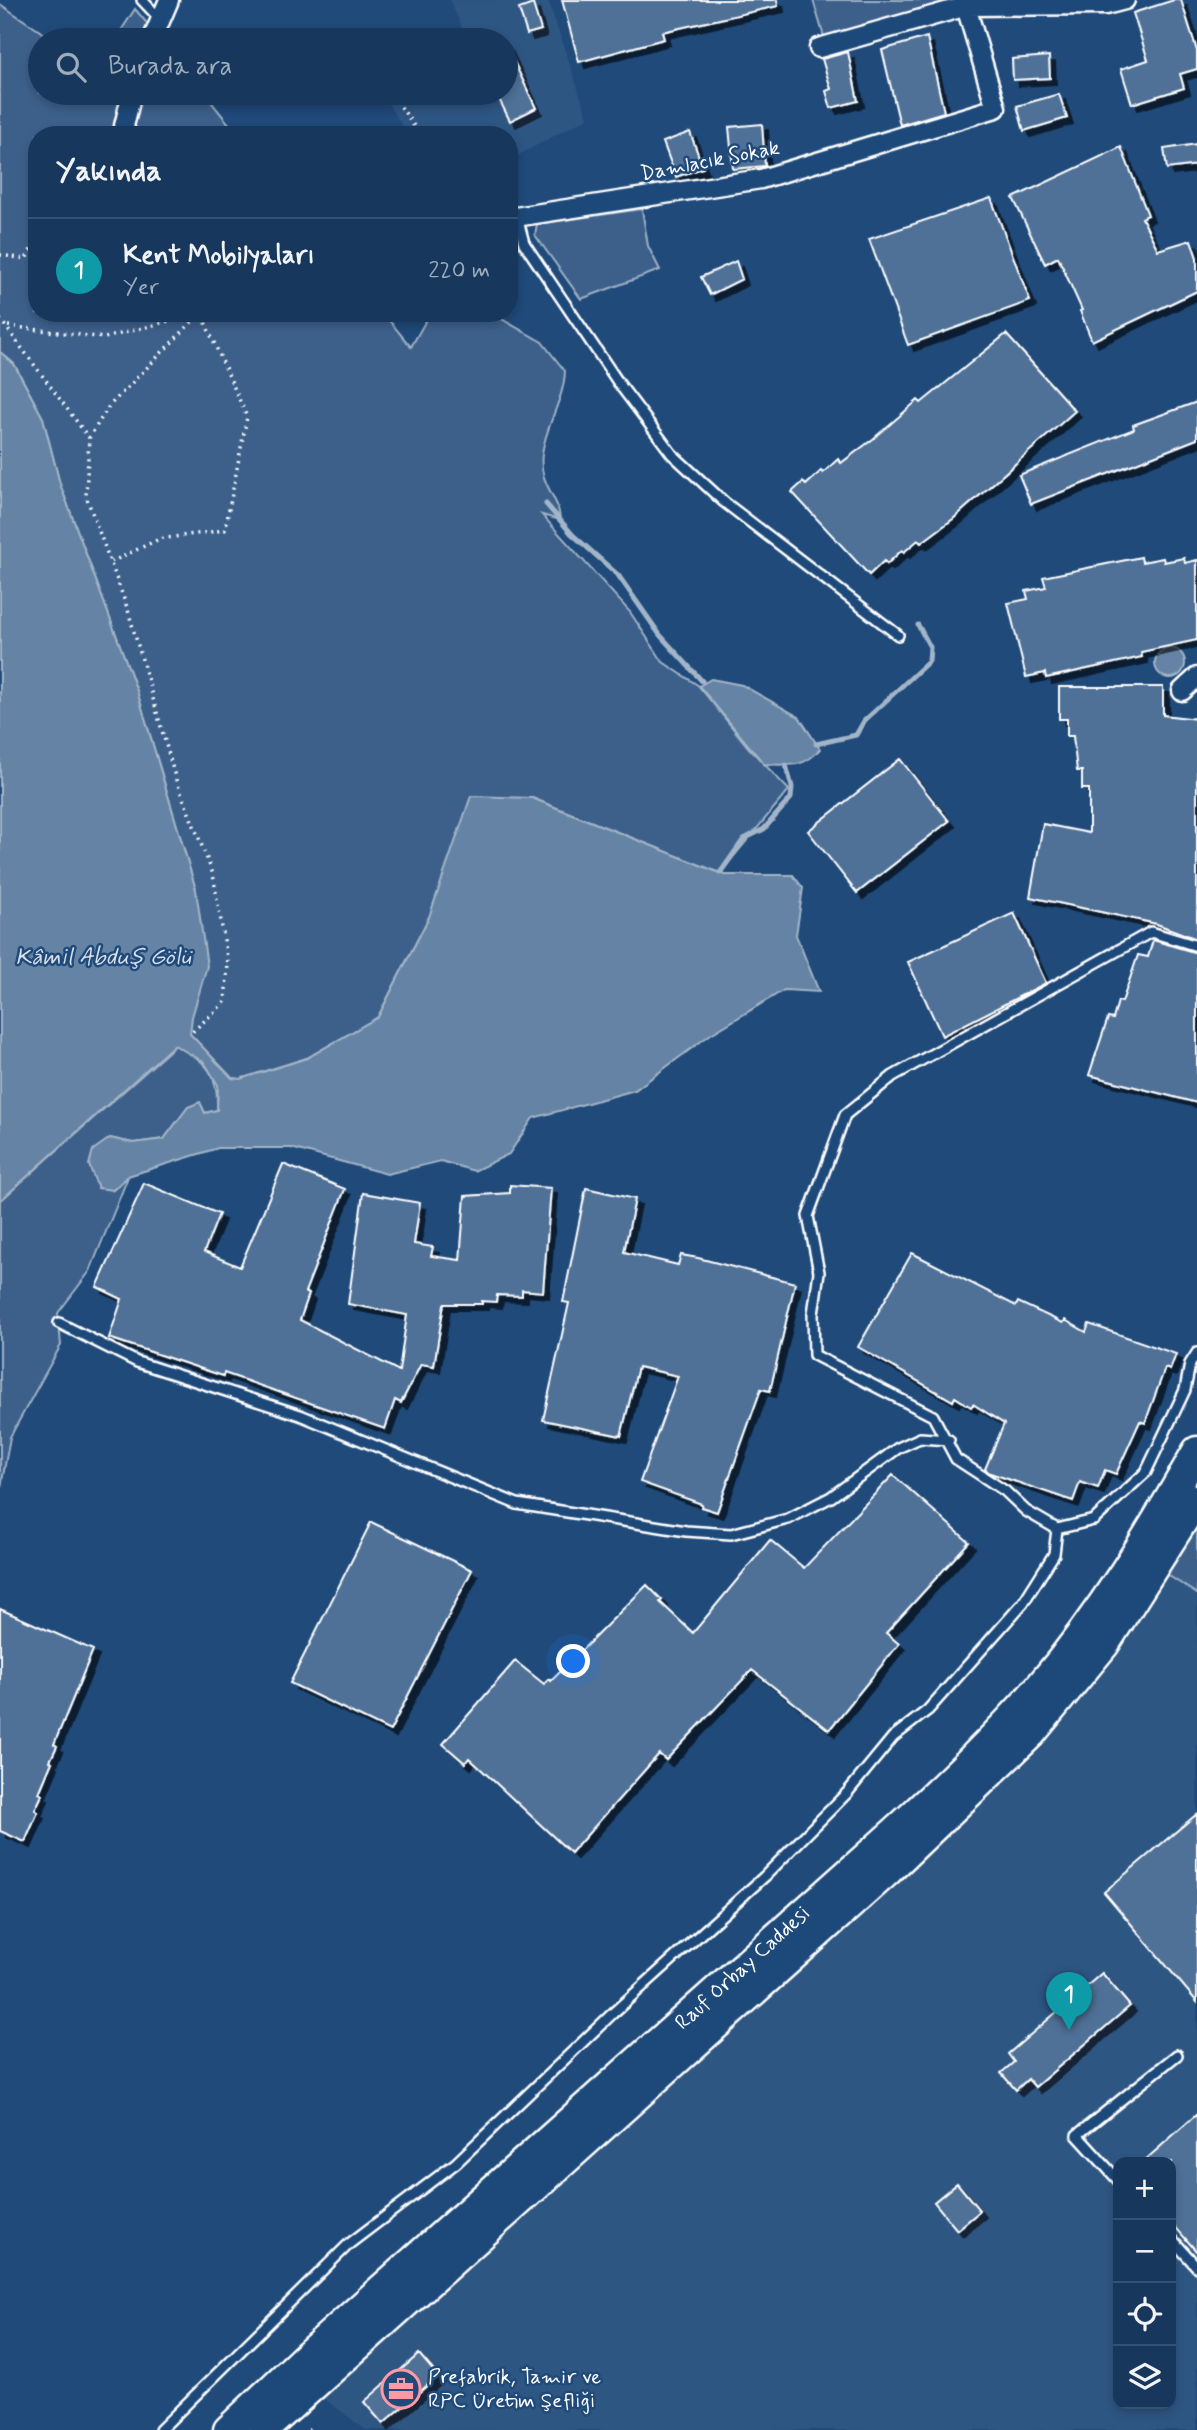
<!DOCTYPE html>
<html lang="tr">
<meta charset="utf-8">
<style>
:root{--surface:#17385c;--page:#203f62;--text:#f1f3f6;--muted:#9eacbb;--line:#365272;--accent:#ea580c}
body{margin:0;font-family:Mynerve,sans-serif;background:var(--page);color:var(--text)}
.controls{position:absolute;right:21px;bottom:21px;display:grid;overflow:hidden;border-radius:14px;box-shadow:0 4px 10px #0003}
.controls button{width:63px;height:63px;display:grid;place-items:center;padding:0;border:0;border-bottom:2px solid var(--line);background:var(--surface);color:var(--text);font:35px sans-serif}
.you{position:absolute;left:574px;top:1662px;width:24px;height:24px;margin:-18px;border:5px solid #fff;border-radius:50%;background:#1a73e8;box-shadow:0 0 0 10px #1a73e833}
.badge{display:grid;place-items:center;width:46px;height:46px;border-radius:50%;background:var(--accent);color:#fff;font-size:23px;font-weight:700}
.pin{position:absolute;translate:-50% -58px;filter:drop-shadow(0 2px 4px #0008)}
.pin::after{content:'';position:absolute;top:37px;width:24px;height:21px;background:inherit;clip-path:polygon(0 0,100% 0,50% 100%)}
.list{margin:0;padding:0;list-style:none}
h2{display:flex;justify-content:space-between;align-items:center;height:91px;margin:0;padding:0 28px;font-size:30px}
h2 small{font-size:23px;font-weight:400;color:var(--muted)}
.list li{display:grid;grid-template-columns:46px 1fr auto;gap:21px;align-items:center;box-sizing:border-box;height:105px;padding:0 28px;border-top:2px solid var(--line)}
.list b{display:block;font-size:26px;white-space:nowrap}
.list p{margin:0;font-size:23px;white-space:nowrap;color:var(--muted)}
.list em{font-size:23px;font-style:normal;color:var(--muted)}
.icon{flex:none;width:38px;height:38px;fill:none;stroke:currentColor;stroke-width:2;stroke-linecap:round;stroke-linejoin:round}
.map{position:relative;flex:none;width:1197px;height:2430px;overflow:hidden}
.search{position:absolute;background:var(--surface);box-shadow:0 4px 10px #0003;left:28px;top:28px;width:490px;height:77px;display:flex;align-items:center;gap:18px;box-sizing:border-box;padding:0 24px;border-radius:38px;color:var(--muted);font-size:26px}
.panel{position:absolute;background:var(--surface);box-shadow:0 4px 10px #0003;left:28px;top:126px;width:490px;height:196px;border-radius:28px}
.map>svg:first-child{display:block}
.built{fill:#2e5683;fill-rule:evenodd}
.green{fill:#3c618b;stroke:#9eb0c5;stroke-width:2}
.water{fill:#6583a4;stroke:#a3b5c8;stroke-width:2}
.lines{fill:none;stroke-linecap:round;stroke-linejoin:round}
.stream{stroke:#a3b5c8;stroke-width:5}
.building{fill:#507197;stroke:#fff;stroke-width:2;filter:url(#shadow)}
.lane-casing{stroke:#fff;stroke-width:14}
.street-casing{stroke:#fff;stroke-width:23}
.primary-casing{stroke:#fff;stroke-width:33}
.path{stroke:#fff;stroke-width:3.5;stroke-dasharray:2 5;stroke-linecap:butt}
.lane{stroke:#1f4a7a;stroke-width:9}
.street{stroke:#1f4a7a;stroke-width:18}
.primary{stroke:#1f4a7a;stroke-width:28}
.labels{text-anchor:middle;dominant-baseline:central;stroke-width:5;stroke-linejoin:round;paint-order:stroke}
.street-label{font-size:21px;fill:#fff;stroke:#1f4a7a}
.poi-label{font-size:21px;fill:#fff;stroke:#1f4a7a;text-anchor:start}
.water-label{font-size:23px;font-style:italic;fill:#d8e0e8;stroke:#1f4a7a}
</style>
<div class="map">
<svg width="1197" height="2430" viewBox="0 0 1197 2430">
<defs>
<filter id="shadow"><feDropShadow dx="6" dy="6" stdDeviation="0" flood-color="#0009"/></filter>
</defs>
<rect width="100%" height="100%" fill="#1f4a7a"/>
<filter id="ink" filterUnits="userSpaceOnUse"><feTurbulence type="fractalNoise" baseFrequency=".0143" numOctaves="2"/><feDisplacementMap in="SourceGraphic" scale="14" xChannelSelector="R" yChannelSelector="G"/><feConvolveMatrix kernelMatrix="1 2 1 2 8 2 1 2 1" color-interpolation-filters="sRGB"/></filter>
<g filter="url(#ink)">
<path class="built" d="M 450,0 L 548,0 L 588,118 L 509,160 L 509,135 L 408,135 L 385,99 L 389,93 L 506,93 L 506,40 L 467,40 Z
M 1197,1523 L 1197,2430 L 366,2430 L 322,2397 L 800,1970 L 1044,1746 L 1166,1574 ZM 1118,2162 L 1171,2162 L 1171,2404 L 1118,2404 Z"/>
<path class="green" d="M 813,0 L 951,0 L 825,40 Z
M 0,4 L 53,40 L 40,40 L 40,93 L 204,93 L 238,135 L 37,135 L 37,313 L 383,313 L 411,347 L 430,313 L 491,313 L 542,342 L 565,371 C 564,400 546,424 542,454 C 538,485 560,497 560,520 L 542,515 L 630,612 L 663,662 L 699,686 L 748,747 L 789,790 L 720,873 L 532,798 L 429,917 L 378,1017 L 307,1058 L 240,1079 L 232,1078 L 190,1034 L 196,890 L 137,691 L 60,484 L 43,418 L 14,364 L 0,352 Z
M 135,9 L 161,40 L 115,40 Z
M 642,209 L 648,246 L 660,270 L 581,299 L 535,235 L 537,224 Z
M 177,1044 C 207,1064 219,1072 217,1110 L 205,1113 L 200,1103 L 188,1107 L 164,1139 L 133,1143 L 110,1138 L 113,1190 L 128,1177 L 90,1271 L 58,1313 L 61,1345 L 10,1437 L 0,1493 L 0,1201 Z
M 1197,1523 L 1197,1594 L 1166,1574 Z"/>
<path class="water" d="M 0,352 L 14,364 L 43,418 L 60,484 L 137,691 L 196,890 L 207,966 L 192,1017 L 190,1034 L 232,1078 L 240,1079 L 307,1058 L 378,1017 L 429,917 L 471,796 L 532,798 L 725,875 L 793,875 L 803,888 L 796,935 L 819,992 L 784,990 L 711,1034 L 635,1090 L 533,1118 L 509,1154 L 474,1171 L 441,1161 L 387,1174 L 291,1148 L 218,1148 L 128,1176 L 113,1190 L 98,1188 L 89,1165 L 93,1150 L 110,1138 L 133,1143 L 164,1139 L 188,1107 L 200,1102 L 205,1113 L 217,1110 L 218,1085 L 204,1062 L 174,1045 L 0,1201 Z
M1155 663a15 15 0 1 1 30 0a15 15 0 1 1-30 0Z
M 711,679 L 742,685 L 799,717 L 820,749 C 804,769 787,765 764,764 L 699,686 Z"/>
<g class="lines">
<path class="stream" d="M 546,504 L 572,534 L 618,575 L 660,635 L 702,681
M 816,744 L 856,735 L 864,721 L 929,661 L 930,647 L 918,625
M 720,873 L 744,839 L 764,829 L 791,798 L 792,787 L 786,765"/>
</g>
<path class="building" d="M 562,0 L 777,0 L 778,6 L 662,32 L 664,39 L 579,62 Z
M 1174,0 L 1181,0 L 1197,51 L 1197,69 L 1180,74 L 1184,88 L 1132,104 L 1121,69 L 1148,60 L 1133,13 Z
M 533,4 L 541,30 L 527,34 L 519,9 Z
M 927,37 L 944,112 L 900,125 L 882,50 Z
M 506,45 L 536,108 L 510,121 L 496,93 L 506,93 Z
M 848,52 L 858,101 L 831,108 L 826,91 L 831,89 L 822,59 Z
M 1049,56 L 1050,78 L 1013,80 L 1012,59 Z
M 1059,94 L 1067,118 L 1024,131 L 1017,106 Z
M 762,124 L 765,166 L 733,169 L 729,127 Z
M 690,132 L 703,168 L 676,177 L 663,142 Z
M 1197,144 L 1197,165 L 1167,169 L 1164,149 Z
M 1121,147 L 1148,215 L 1142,218 L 1158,250 L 1191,240 L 1197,258 L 1197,291 L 1092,341 L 1080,311 L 1082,310 L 1058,257 L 1045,264 L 1013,198 Z
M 991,198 L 1030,301 L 908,345 L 869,239 Z
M 736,261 L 742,279 L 710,295 L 701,277 Z
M 1006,334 L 1075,411 L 953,519 L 921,543 L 918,540 L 904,552 L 902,550 L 887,564 L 884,561 L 869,575 L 792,492 L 803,482 L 806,485 L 821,471 L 823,473 L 838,459 L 841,463 L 873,439 L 918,400 L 921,403 Z
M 1197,402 L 1197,439 L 1031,504 L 1019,475 L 1134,429 L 1133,425 Z
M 1141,557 L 1142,562 L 1163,558 L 1164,562 L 1184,558 L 1185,563 L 1197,560 L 1197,640 L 1141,652 L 1142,657 L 1046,678 L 1045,673 L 1026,677 L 1008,603 L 1028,599 L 1026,591 L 1046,587 L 1043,577 Z
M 1059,687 L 1163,687 L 1163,715 L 1197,719 L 1197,939 L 1157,924 L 1030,897 L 1043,824 L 1089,833 L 1089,789 L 1082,789 L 1082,771 L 1077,771 L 1073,736 L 1067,736 L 1067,719 L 1059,719 Z
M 900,759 L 949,821 L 857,893 L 808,831 Z
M 1014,913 L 1046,983 L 942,1036 L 908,962 Z
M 1153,940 L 1197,953 L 1197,1103 L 1089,1075 L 1108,1018 L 1113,1019 L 1118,1001 L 1122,1002 L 1138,955 L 1148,957 Z
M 283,1164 L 345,1189 L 305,1292 L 309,1294 L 300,1320 L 399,1371 L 407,1315 L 348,1304 L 363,1193 L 420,1203 L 414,1244 L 433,1247 L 431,1256 L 460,1260 L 465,1196 L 510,1193 L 510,1185 L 551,1188 L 543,1292 L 522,1290 L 522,1296 L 497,1295 L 496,1302 L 482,1301 L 482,1304 L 444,1304 L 434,1366 L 421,1364 L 401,1403 L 395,1400 L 385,1429 L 224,1373 L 223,1376 L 109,1338 L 122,1299 L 97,1287 L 144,1183 L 219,1214 L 204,1252 L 240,1267 Z
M 586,1188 L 635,1199 L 624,1252 L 678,1265 L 681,1255 L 698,1258 L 795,1283 L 770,1391 L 761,1389 L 717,1512 L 701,1507 L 702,1504 L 640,1482 L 678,1376 L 638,1367 L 621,1436 L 543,1420 L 569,1303 L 563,1302 Z
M 912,1253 L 1016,1306 L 1018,1302 L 1063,1323 L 1065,1320 L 1086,1332 L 1089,1324 L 1176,1354 L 1170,1370 L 1165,1368 L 1145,1423 L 1140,1421 L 1116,1474 L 1105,1470 L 1098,1488 L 1080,1482 L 1073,1501 L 990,1473 L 985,1469 L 1004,1424 L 973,1404 L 971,1407 L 955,1397 L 953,1401 L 858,1347 Z
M 893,1475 L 969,1542 L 886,1633 L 899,1644 L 829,1730 L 752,1670 L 666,1760 L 659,1754 L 571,1853 L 469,1758 L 465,1763 L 443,1744 L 515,1661 L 544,1684 L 549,1679 L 551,1681 L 647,1585 L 662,1600 L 660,1602 L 693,1633 L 770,1540 L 804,1568 Z
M 371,1522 L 472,1570 L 390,1731 L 290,1683 Z
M 0,1609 L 93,1650 L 54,1744 L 57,1746 L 50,1761 L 52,1762 L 39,1793 L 42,1795 L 35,1810 L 38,1812 L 25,1842 L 0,1831 Z
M 1197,1814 L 1197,2002 L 1104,1892 Z
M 1102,1973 L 1130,2006 L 1035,2087 L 1028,2079 L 1016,2090 L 1001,2073 L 1014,2062 L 1008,2054 Z
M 1197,2114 L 1197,2252 L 1171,2222 L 1171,2162 L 1143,2162 Z
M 957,2183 L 980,2211 L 957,2230 L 934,2202 Z
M 419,2354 L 438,2376 L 383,2424 L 364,2402 Z"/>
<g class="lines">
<g class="lane-casing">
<path id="lane" d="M 142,0 L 160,19
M 517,217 L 524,243 L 620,385 L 672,454 L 724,502 L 898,635
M 59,1323 L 137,1362 L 300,1415 L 517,1504 L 686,1531 L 731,1534 L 788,1519 L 831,1497 L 898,1448 L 920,1438 L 949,1440
M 1057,1529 L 1094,1520 L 1146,1472 L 1185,1390 L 1190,1364 L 1197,1353
M 1118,2180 L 1077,2135 L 1177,2055
M 1171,2238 L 1197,2267
M 160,2430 L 349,2244 L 456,2163 L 613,2013 L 765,1876 L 847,1793 L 893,1737 L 928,1710 L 1023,1603 L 1054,1554 L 1057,1529 L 1026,1511 L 1005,1491 L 956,1459 L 933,1416 L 814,1355 L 813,1314 L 819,1272 L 808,1216 L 845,1115 L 893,1076 L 1151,932 L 1197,946"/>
</g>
<g class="street-casing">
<path id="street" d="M 152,40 L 169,0
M 819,48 L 967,6 L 1106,5 L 1125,0
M 127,135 L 124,126 L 132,93
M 509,218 L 761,179 L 996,108 L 964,0
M 1182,691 L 1197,677"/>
</g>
<g class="primary-casing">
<path id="primary" d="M 228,2430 L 306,2356 L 901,1826 C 949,1781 997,1736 1040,1686 C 1101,1614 1151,1532 1197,1451
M 264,2430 L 888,1871 L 1031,1734 L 1105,1644 L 1197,1499"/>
</g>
<path class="path" d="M 397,101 L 420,135
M 0,255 L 26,259 L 37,238
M 0,319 L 89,438 L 86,496 L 128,610 L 176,780 L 213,874 L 228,963 L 225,1002 L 190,1034
M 8,326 L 105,338 L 199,313
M 89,438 L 109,406 L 199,315
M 111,562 L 159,539 L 225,530 L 247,417 L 201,313
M 309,2430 L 310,2429"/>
<use href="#lane" class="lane"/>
<use href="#street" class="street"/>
<use href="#primary" class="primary"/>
</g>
</g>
<defs>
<g id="office-ring" transform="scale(2.0125)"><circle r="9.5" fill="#1f4a7a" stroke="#ff9aa2" stroke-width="1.5"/><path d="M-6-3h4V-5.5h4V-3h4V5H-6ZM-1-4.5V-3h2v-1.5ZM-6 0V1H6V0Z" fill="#ff9aa2"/></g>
</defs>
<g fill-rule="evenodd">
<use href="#office-ring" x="401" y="2389"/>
</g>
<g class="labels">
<g class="street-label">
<text transform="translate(710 161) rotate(-11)">Damlacık Sokak</text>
<text transform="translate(743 1968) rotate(-42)">Rauf Orbay Caddesi</text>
</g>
<g class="poi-label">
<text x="428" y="2377">Prefabrik, Tamir ve<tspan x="428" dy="24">RPC Üretim Şefliği</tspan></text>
</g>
<g class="water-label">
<text x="103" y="958">Kâmil Abduş Gölü</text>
</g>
</g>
</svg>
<div class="controls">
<button>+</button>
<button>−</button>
<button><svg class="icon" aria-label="locate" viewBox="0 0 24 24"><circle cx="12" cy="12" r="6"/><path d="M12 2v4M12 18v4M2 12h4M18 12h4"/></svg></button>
<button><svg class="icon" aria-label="layers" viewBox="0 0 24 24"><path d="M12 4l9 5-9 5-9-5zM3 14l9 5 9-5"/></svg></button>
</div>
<div class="you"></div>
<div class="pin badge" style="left:1069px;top:2030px;background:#0f9aa8">1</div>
<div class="search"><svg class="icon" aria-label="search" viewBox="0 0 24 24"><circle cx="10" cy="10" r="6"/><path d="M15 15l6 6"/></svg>Burada ara</div>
<section class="panel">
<h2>Yakında<small></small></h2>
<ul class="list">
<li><span class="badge" style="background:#0f9aa8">1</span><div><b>Kent Mobilyaları</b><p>Yer</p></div><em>220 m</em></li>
</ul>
</section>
</div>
